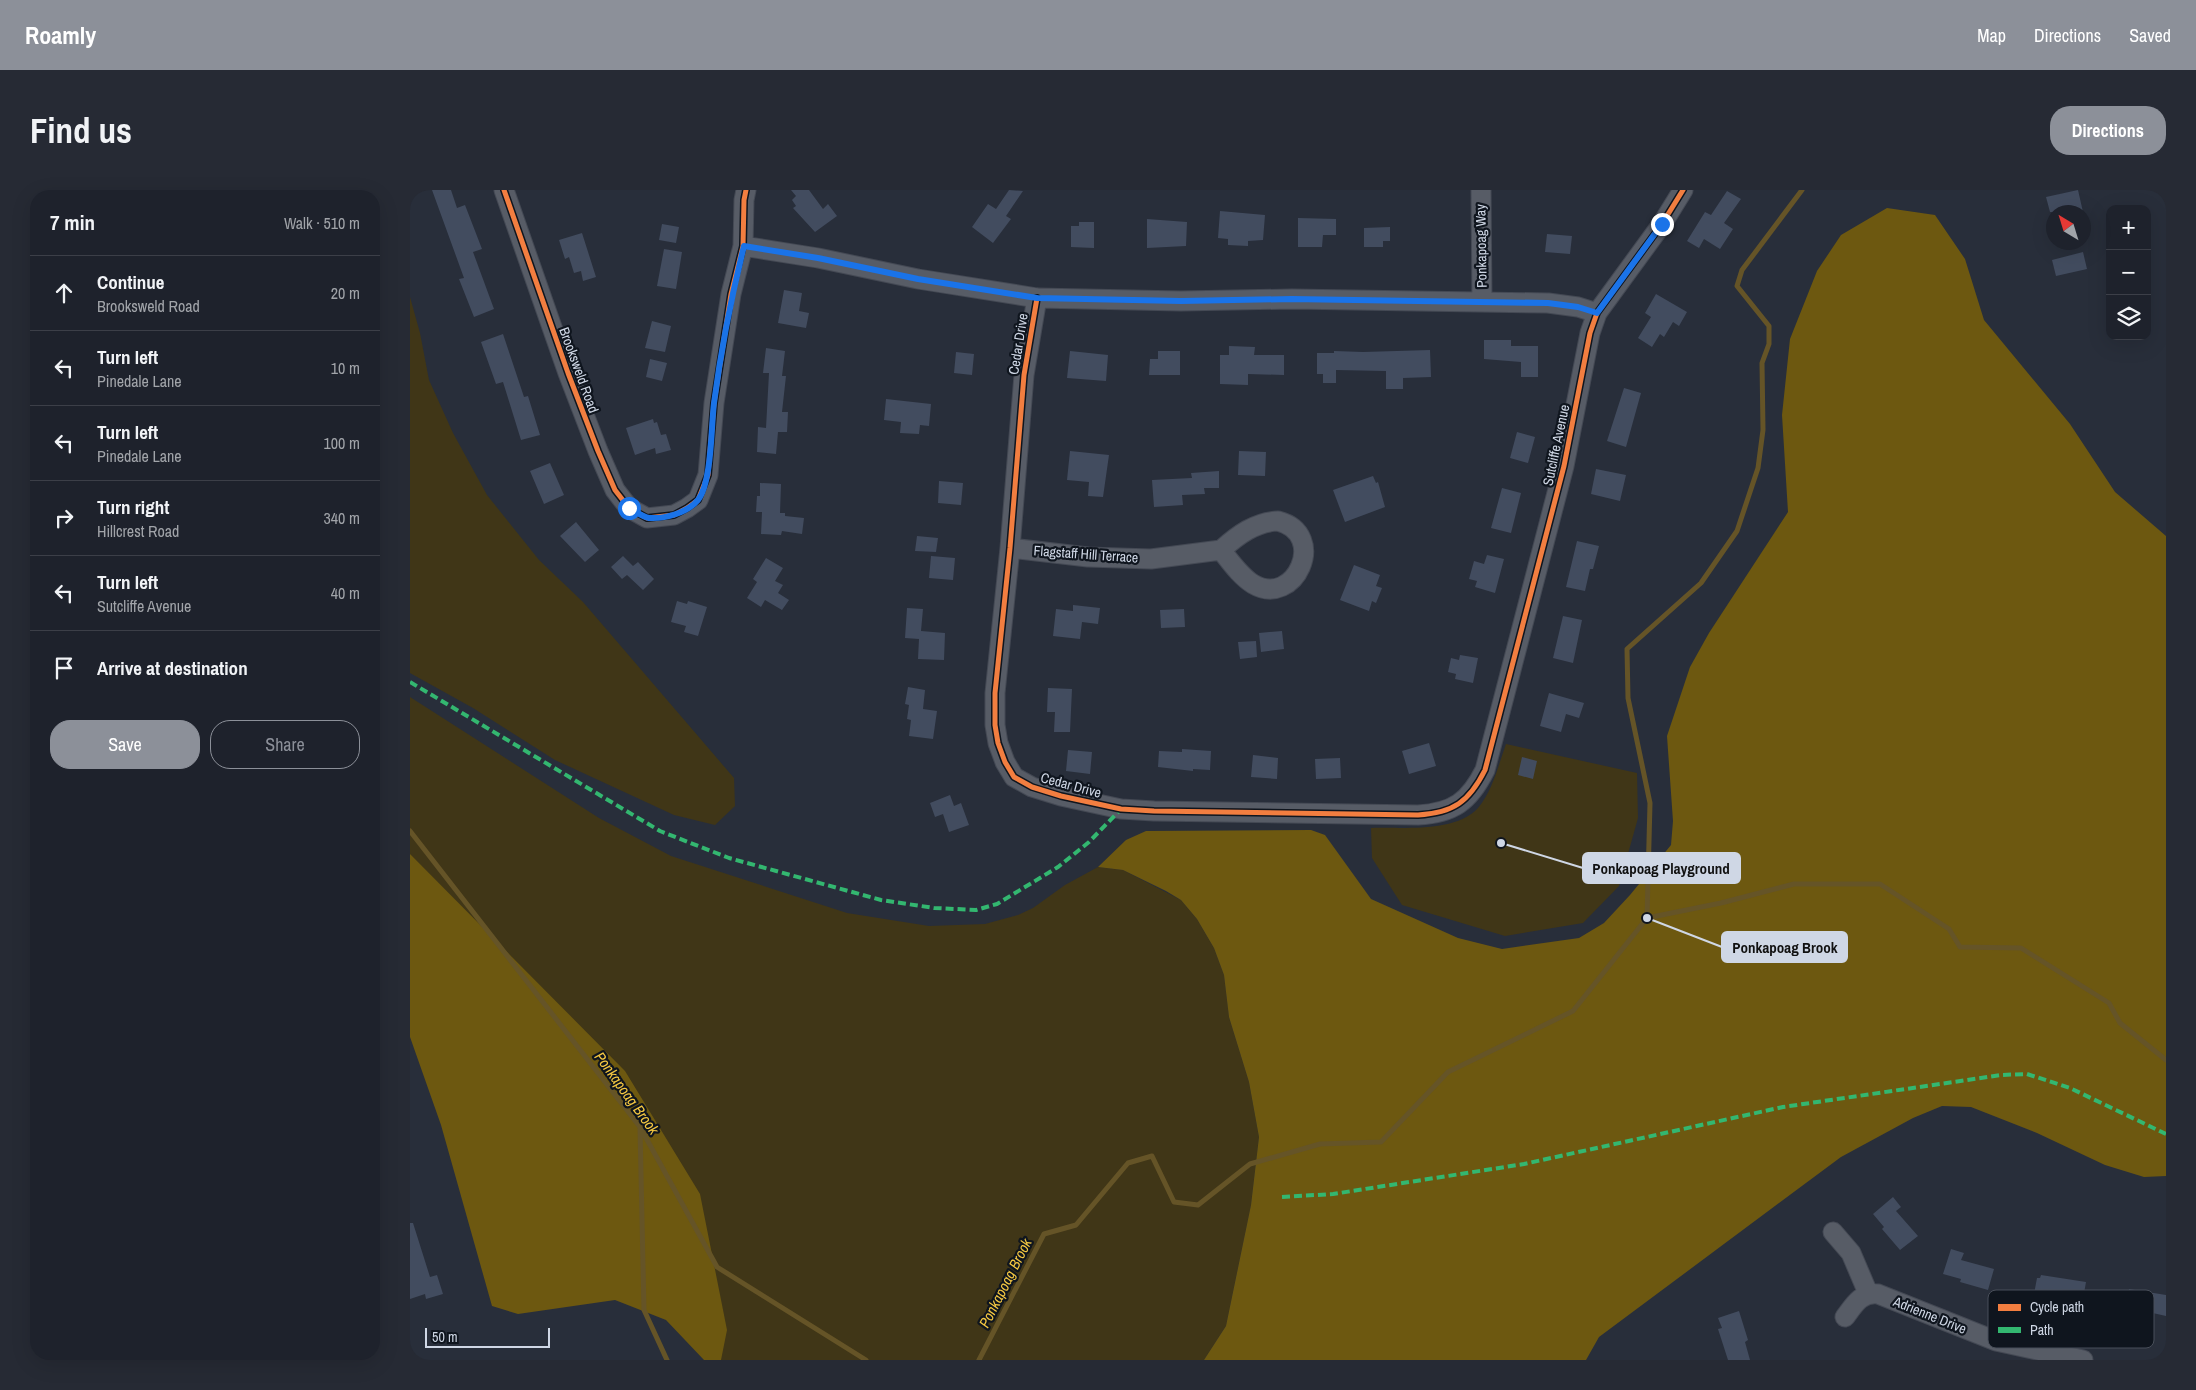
<!DOCTYPE html>
<meta charset="utf-8">
<style>
:root{--surface:#1e222c;--page:#262a34;--text:#f1f3f6;--muted:#a1a4a9;--line:#3c3f48;--accent:#8c9099}
body{margin:0;font-family:"Archivo Narrow",sans-serif;background:var(--page);color:var(--text)}
.controls{position:absolute;right:15px;top:15px;display:grid;overflow:hidden;border-radius:10px;box-shadow:0 5px 20px #0002}
.controls button{width:45px;height:45px;display:grid;place-items:center;padding:0;border:0;border-bottom:1px solid var(--line);background:var(--surface);color:var(--text);font:25px sans-serif}
.compass{position:absolute;left:1636px;top:15px;width:45px;height:45px;border-radius:50%;background:var(--surface);box-shadow:0 5px 20px #0002;rotate:322deg}
.scale{position:absolute;left:15px;bottom:12px;width:125px;box-sizing:border-box;padding-left:5px;border:2px solid #cfd7e5;border-top:0;font-size:14px;line-height:18px;white-space:nowrap;color:#cfd7e5;-webkit-text-stroke:4px #0f151e;paint-order:stroke}
.stop{position:absolute;width:15px;height:15px;margin:-11px;border:4px solid #1a73e8;border-radius:50%;background:#fff}
.stop.end{background:#1a73e8;border-color:#fff;box-shadow:0 1px 5px #0008}
.list{margin:0;padding:0;list-style:none}
h2{display:flex;justify-content:space-between;align-items:center;height:65px;margin:0;padding:0 20px;font-size:21px}
h2 small{font-size:16px;font-weight:400;color:var(--muted)}
.list li{display:grid;grid-template-columns:32px 1fr auto;gap:15px;align-items:center;box-sizing:border-box;height:75px;padding:0 20px;border-top:1px solid var(--line)}
.list b{display:block;font-size:19px;white-space:nowrap}
.list p{margin:0;font-size:16px;white-space:nowrap;color:var(--muted)}
.list em{font-size:16px;font-style:normal;color:var(--muted)}
.actions{display:flex;gap:10px;padding:15px 20px}
.actions a{flex:1;padding:11px 0;border:1px solid var(--accent);border-radius:20px;text-align:center;font-size:18px;color:var(--accent)}
.actions .main{background:var(--accent);color:#fff}
.icon{flex:none;width:28px;height:28px;fill:none;stroke:currentColor;stroke-width:2;stroke-linecap:round;stroke-linejoin:round}
.map{position:relative;flex:none;width:1756px;height:1170px;overflow:hidden;border-radius:20px}
header{display:flex;align-items:center;gap:30px;box-sizing:border-box;height:70px;padding:0 25px;background:var(--accent);color:#fff}
header strong{font-size:24px}
nav{display:flex;gap:28px;margin-inline-start:auto;font-size:18px}
.intro{display:flex;align-items:center;justify-content:space-between;box-sizing:border-box;height:120px;padding:0 30px}
h1{margin:0;font-size:35px}
.button{padding:12px 22px;border-radius:20px;background:var(--accent);color:#fff;font-size:18px;font-weight:700}
main{display:flex;gap:30px;padding:0 30px}
aside{flex:1;background:var(--surface);border-radius:20px;box-shadow:0 5px 20px #0002}
.map>svg:first-child{display:block}
.green{fill:#403617}
.forest{fill:#6d5810}
.lines{fill:none;stroke-linecap:round;stroke-linejoin:round}
.stream{stroke:#655427;stroke-width:5}
.building{fill:#424c5f}
.minor-casing{stroke:#444954;stroke-width:21}
.minor{stroke:#575c66;stroke-width:19}
.quiet{stroke:#33b770;stroke-width:4;stroke-dasharray:8 4;stroke-linecap:butt}
.cycleway-casing{stroke:#0f151e;stroke-width:8}
.cycleway{stroke:#f27e40;stroke-width:5}
.route{stroke:#1a73e8;stroke-width:6}
.labels{text-anchor:middle;dominant-baseline:central;stroke-width:4.5;stroke-linejoin:round;paint-order:stroke}
.street-label{font-size:14px;fill:#cfd7e5;stroke:#0f151e}
.water-label{font-size:15px;font-style:italic;fill:#f5c842;stroke:#0f151e}
.key{fill:#0f151e;stroke:#494f5a;stroke-width:1}
.key-label{font-size:14px;fill:#cfd7e5}
.leader{fill:none;stroke:#cfd7e5;stroke-width:2}
.callout-dot{fill:#cfd7e5;stroke:#0f151e;stroke-width:2}
.callout{fill:#cfd7e5;stroke:#cfd7e5;stroke-width:2}
.callout-label{font-size:15px;text-anchor:middle;font-weight:bold;fill:#111}
</style>
<header>
<strong>Roamly</strong>
<nav><a>Map</a><a>Directions</a><a>Saved</a></nav>
</header>
<div class="intro"><h1>Find us</h1><a class="button">Directions</a></div>
<main>
<aside>
<h2>7 min<small>Walk · 510 m</small></h2>
<ul class="list">
<li><svg class="icon" aria-label="ahead" viewBox="0 0 24 24"><path d="M12 20V5M6 11l6-6 6 6"/></svg><div><b>Continue</b><p>Brooksweld Road</p></div><em>20 m</em></li>
<li><svg class="icon" aria-label="left" viewBox="0 0 24 24"><path d="M17 20v-9H6M10 6l-5 5 5 5"/></svg><div><b>Turn left</b><p>Pinedale Lane</p></div><em>10 m</em></li>
<li><svg class="icon" aria-label="left" viewBox="0 0 24 24"><path d="M17 20v-9H6M10 6l-5 5 5 5"/></svg><div><b>Turn left</b><p>Pinedale Lane</p></div><em>100 m</em></li>
<li><svg class="icon" aria-label="right" viewBox="0 0 24 24"><path d="M7 20v-9h11M14 6l5 5-5 5"/></svg><div><b>Turn right</b><p>Hillcrest Road</p></div><em>340 m</em></li>
<li><svg class="icon" aria-label="left" viewBox="0 0 24 24"><path d="M17 20v-9H6M10 6l-5 5 5 5"/></svg><div><b>Turn left</b><p>Sutcliffe Avenue</p></div><em>40 m</em></li>
<li><svg class="icon" aria-label="arrive" viewBox="0 0 24 24"><path d="M6 21V4h12l-3 4 3 4H6"/></svg><div><b>Arrive at destination</b></div></li>
</ul>
<div class="actions"><a class="main">Save</a><a>Share</a></div>
</aside>
<div class="map">
<svg width="1756" height="1170" viewBox="0 0 1756 1170">
<rect width="100%" height="100%" fill="#282e3a"/>
<path class="green" d="M 0,107 L 10,143 L 19,190 L 43,243 L 77,305 L 129,370 L 173,412 L 324,588 L 325,616 L 305,635 L 264,625 L 145,570 L 63,518 L 0,483 Z
M 0,507 L 189,628 L 261,666 L 437,723 L 519,736 L 575,734 L 608,725 L 623,718 L 655,695 L 688,677 L 713,680 L 771,710 L 787,729 L 804,758 L 814,785 L 819,827 L 839,892 L 849,947 L 841,1015 L 816,1136 L 794,1170 L 296,1170 L 0,664 Z
M 1096,554 L 1227,583 L 1228,628 L 1209,696 L 1173,733 L 1095,746 L 992,715 L 962,668 L 961,638 C 991,637 1046,643 1068,618 C 1083,600 1088,576 1096,554 Z"/>
<path class="forest" d="M 1477,18 L 1525,25 L 1555,69 L 1574,130 L 1660,234 L 1705,302 L 1756,346 L 1756,986 L 1734,987 L 1695,975 L 1627,943 L 1561,917 L 1532,916 L 1503,928 L 1431,967 L 1189,1147 L 1176,1170 L 794,1170 L 816,1136 L 841,1015 L 849,947 L 839,892 L 819,827 L 814,785 L 804,758 L 787,729 L 771,710 L 756,701 L 713,680 L 688,677 L 716,650 L 736,641 L 901,640 L 915,645 L 961,709 L 1048,748 L 1092,759 L 1169,748 L 1194,733 L 1220,705 L 1261,655 L 1263,631 L 1257,546 L 1280,477 L 1299,443 L 1378,322 L 1372,225 L 1380,149 L 1407,81 L 1431,45 Z
M 0,664 L 215,881 L 290,1004 L 317,1140 L 311,1170 L 294,1170 L 256,1130 L 205,1110 L 108,1124 L 82,1116 L 31,935 L 0,847 Z"/>
<g class="lines">
<path class="stream" d="M 0,641 L 230,937 L 307,1077 L 456,1170
M 1237,728 L 1311,713 L 1384,694 L 1470,694 L 1539,739 L 1550,757 L 1611,758 L 1699,813 L 1710,833 L 1756,870
M 230,938 L 234,1120 L 257,1170
M 569,1170 L 634,1044 L 666,1035 L 718,973 L 742,966 L 764,1012 L 788,1015 L 840,974 L 910,954 L 971,952 L 1038,882 L 1163,821 L 1237,728 L 1240,613 L 1218,508 L 1217,459 L 1291,393 L 1327,341 L 1348,278 L 1353,240 L 1352,173 L 1359,154 L 1359,136 L 1327,96 L 1332,80 L 1392,0"/>
</g>
<path class="building" d="M 22,0 L 41,0 L 47,18 L 55,15 L 72,59 L 63,62 L 84,119 L 64,127 L 49,89 L 54,88 Z
M 381,0 L 399,0 L 413,19 L 418,14 L 427,26 L 405,42 L 383,18 L 386,16 L 382,10 L 386,6 Z
M 599,0 L 613,1 L 596,26 L 601,29 L 583,53 L 562,37 L 578,14 L 586,19 Z
M 1668,0 L 1673,22 L 1640,22 L 1636,7 Z
M 1317,1 L 1331,9 L 1314,33 L 1323,39 L 1310,59 L 1294,49 L 1289,58 L 1277,51 L 1295,22 L 1301,25 Z
M 810,21 L 855,25 L 853,50 L 838,51 L 838,56 L 818,55 L 818,49 L 808,48 Z
M 888,28 L 926,29 L 926,45 L 913,45 L 912,57 L 888,57 Z
M 737,29 L 777,32 L 776,56 L 737,58 Z
M 669,32 L 684,32 L 684,58 L 661,57 L 661,36 L 669,36 Z
M 252,34 L 269,37 L 266,53 L 249,50 Z
M 980,37 L 980,51 L 973,51 L 973,57 L 954,57 L 954,38 Z
M 172,43 L 186,87 L 173,91 L 171,81 L 164,83 L 159,67 L 155,69 L 149,50 Z
M 1137,44 L 1162,46 L 1160,64 L 1135,62 Z
M 254,59 L 272,62 L 266,99 L 247,96 Z
M 1673,62 L 1677,79 L 1646,86 L 1642,70 Z
M 374,100 L 392,103 L 389,121 L 399,123 L 396,138 L 368,133 Z
M 1246,104 L 1277,122 L 1269,136 L 1263,132 L 1254,147 L 1250,144 L 1242,157 L 1228,148 L 1241,127 L 1235,123 Z
M 242,131 L 261,136 L 255,162 L 235,158 Z
M 93,144 L 114,207 L 118,206 L 130,245 L 111,250 L 93,192 L 86,194 L 71,152 Z
M 1074,150 L 1101,150 L 1101,156 L 1128,156 L 1128,187 L 1111,187 L 1111,172 L 1074,169 Z
M 819,156 L 845,157 L 844,165 L 874,165 L 874,185 L 838,184 L 838,195 L 810,194 L 810,165 L 819,165 Z
M 356,158 L 375,161 L 372,186 L 376,186 L 372,222 L 378,222 L 377,242 L 368,242 L 366,264 L 347,262 L 348,237 L 356,238 L 359,183 L 353,183 Z
M 1020,160 L 1021,187 L 993,188 L 993,199 L 976,199 L 976,181 L 926,180 L 926,193 L 913,193 L 913,184 L 907,184 L 907,163 L 924,163 L 924,161 L 953,162 Z
M 660,161 L 698,165 L 696,191 L 657,188 Z
M 748,161 L 770,161 L 770,185 L 739,185 L 740,169 L 748,169 Z
M 546,162 L 564,164 L 562,185 L 544,183 Z
M 240,169 L 257,173 L 252,191 L 236,187 Z
M 1214,198 L 1231,203 L 1216,257 L 1197,251 Z
M 476,209 L 521,214 L 519,236 L 510,235 L 509,244 L 490,243 L 491,232 L 474,230 Z
M 243,229 L 244,233 L 247,232 L 251,245 L 256,244 L 261,260 L 246,264 L 245,258 L 225,265 L 216,238 Z
M 1107,242 L 1125,247 L 1118,273 L 1100,268 Z
M 660,261 L 699,265 L 693,307 L 678,306 L 679,292 L 657,290 Z
M 829,261 L 856,262 L 855,286 L 828,285 Z
M 140,273 L 154,305 L 134,314 L 120,281 Z
M 1186,279 L 1216,285 L 1210,311 L 1181,304 Z
M 809,281 L 809,298 L 794,298 L 795,304 L 772,305 L 773,315 L 744,317 L 742,290 L 782,288 L 781,283 Z
M 963,286 L 966,293 L 968,292 L 975,317 L 935,332 L 923,300 Z
M 529,291 L 553,293 L 551,315 L 528,313 Z
M 350,293 L 371,294 L 370,323 L 375,323 L 375,326 L 394,328 L 392,344 L 372,341 L 371,345 L 351,344 L 352,322 L 346,322 L 347,306 L 350,306 Z
M 1092,298 L 1111,303 L 1101,343 L 1081,338 Z
M 166,332 L 189,360 L 175,372 L 150,346 Z
M 507,346 L 528,348 L 526,362 L 505,361 Z
M 1167,351 L 1189,356 L 1183,379 L 1180,379 L 1175,401 L 1156,397 Z
M 1077,365 L 1094,369 L 1085,403 L 1065,397 L 1067,391 L 1059,389 L 1064,371 L 1074,374 Z
M 213,366 L 223,376 L 228,372 L 244,389 L 233,400 L 217,385 L 212,389 L 201,377 Z
M 521,366 L 545,368 L 543,390 L 519,388 Z
M 356,368 L 373,378 L 365,391 L 373,395 L 368,403 L 379,410 L 372,420 L 355,410 L 351,417 L 337,408 L 347,392 L 343,389 Z
M 944,375 L 970,385 L 966,396 L 972,398 L 966,413 L 962,411 L 959,421 L 930,410 Z
M 267,411 L 277,414 L 278,411 L 297,417 L 288,446 L 274,442 L 276,436 L 261,432 Z
M 663,415 L 690,418 L 688,434 L 672,432 L 670,449 L 643,446 L 646,419 L 663,421 Z
M 497,418 L 513,419 L 511,441 L 535,443 L 534,470 L 508,469 L 509,449 L 495,448 Z
M 774,419 L 775,437 L 751,438 L 750,420 Z
M 1153,426 L 1172,430 L 1163,473 L 1143,468 Z
M 872,441 L 874,459 L 851,462 L 849,443 Z
M 846,451 L 847,467 L 830,469 L 828,452 Z
M 1050,465 L 1068,468 L 1063,493 L 1045,489 L 1046,484 L 1038,482 L 1041,468 L 1049,470 Z
M 498,497 L 515,500 L 513,519 L 527,521 L 523,549 L 499,546 L 501,530 L 497,529 L 499,515 L 495,514 Z
M 638,498 L 662,499 L 660,542 L 644,542 L 645,522 L 637,522 Z
M 1139,503 L 1174,513 L 1169,528 L 1156,524 L 1151,542 L 1130,536 Z
M 1019,553 L 1026,576 L 999,584 L 992,561 Z
M 772,559 L 801,561 L 800,580 L 783,579 L 783,581 L 748,577 L 749,561 L 772,562 Z
M 658,560 L 682,562 L 680,584 L 656,581 Z
M 843,565 L 868,568 L 867,589 L 841,587 Z
M 1112,567 L 1127,571 L 1123,589 L 1108,585 Z
M 930,568 L 931,588 L 906,589 L 905,569 Z
M 540,605 L 544,616 L 551,613 L 559,635 L 539,642 L 533,624 L 525,627 L 520,613 Z
M 1483,1007 L 1491,1017 L 1486,1021 L 1508,1046 L 1490,1060 L 1472,1039 L 1474,1037 L 1463,1024 Z
M 0,1033 L 3,1033 L 20,1087 L 27,1085 L 33,1104 L 16,1109 L 15,1104 L 0,1109 Z
M 1541,1059 L 1554,1063 L 1551,1070 L 1584,1079 L 1578,1100 L 1550,1092 L 1551,1089 L 1533,1084 Z
M 1631,1085 L 1676,1092 L 1672,1115 L 1643,1111 L 1643,1107 L 1624,1104 L 1627,1088 L 1630,1088 Z
M 1719,1099 L 1756,1105 L 1756,1126 L 1716,1117 Z
M 1329,1121 L 1338,1150 L 1335,1152 L 1340,1170 L 1318,1170 L 1308,1139 L 1312,1138 L 1308,1128 Z"/>
<g class="lines">
<g class="minor-casing">
<path id="minor" d="M 94,0 L 158,183 L 188,261 L 205,300 L 219,318 L 237,328 L 264,325 L 277,318 L 288,310 L 298,285 L 304,213 L 321,104 L 333,56 L 334,10 L 336,0
M 1071,0 L 1072,112
M 333,56 L 408,68 L 508,89 L 627,108 L 771,111 L 882,109 L 1138,113 L 1168,117 L 1187,123
M 627,108 L 614,185 L 600,358 L 585,503 L 585,535 L 588,553 L 595,572 L 604,587 L 622,597 L 651,606 L 711,619 L 744,621 L 1008,625 C 1043,623 1059,612 1075,580 L 1154,276 L 1180,143 L 1187,123 L 1252,34 L 1273,0
M 868,331 C 919,344 885,419 843,394 C 830,386 820,371 811,360 C 828,345 845,332 868,331 Z
M 600,358 L 678,367 L 741,369 L 811,360
M 1423,1042 L 1441,1063 L 1458,1103
M 1435,1127 C 1444,1115 1451,1102 1468,1104 L 1586,1151 L 1673,1170"/>
</g>
<use href="#minor" class="minor"/>
<path class="quiet" d="M 0,492 L 250,641 L 319,668 L 471,710 L 524,718 L 566,720 L 587,714 L 648,677 L 679,652 L 711,619
M 872,1007 L 923,1004 L 1114,974 L 1373,917 L 1591,885 L 1617,884 L 1660,898 L 1756,944"/>
<g class="cycleway-casing">
<path id="cycleway" d="M 94,0 L 158,183 L 188,261 L 205,300 L 219,318 L 237,328 L 264,325 L 277,318 L 288,310 L 298,285 L 304,213 L 321,104 L 333,56 L 334,10 L 336,0
M 627,108 L 614,185 L 600,358 L 585,503 L 585,535 L 588,553 L 595,572 L 604,587 L 622,597 L 651,606 L 711,619 L 744,621 L 1008,625 C 1043,623 1059,612 1075,580 L 1154,276 L 1180,143 L 1187,123 L 1252,34 L 1273,0"/>
</g>
<use href="#cycleway" class="cycleway"/>
</g>
<g class="lines">
<path class="route" d="M 219,318 C 225,321 233,327 239,328 C 255,329 277,323 288,310 C 302,292 301,237 304,213 C 311,160 321,108 334,56 L 408,68 L 508,89 L 627,108 L 771,111 L 882,109 L 1138,113 L 1168,117 L 1187,123 L 1252,34"/>
</g>
<g class="labels">
<g class="street-label">
<text transform="translate(1071 56) rotate(-91)">Ponkapoag Way</text>
<text transform="translate(608 154) rotate(-81)">Cedar Drive</text>
<text transform="translate(169 180) rotate(70)">Brooksweld Road</text>
<text transform="translate(1146 255) rotate(-78)">Sutcliffe Avenue</text>
<text transform="translate(676 364) rotate(4)">Flagstaff Hill Terrace</text>
<text transform="translate(661 595) rotate(15)">Cedar Drive</text>
<text transform="translate(1520 1125) rotate(22)">Adrienne Drive</text>
</g>
<g class="water-label">
<text transform="translate(217 903) rotate(54)">Ponkapoag Brook</text>
<text transform="translate(595 1093) rotate(-63)">Ponkapoag Brook</text>
</g>
</g>
<rect x="1578" y="1100" width="166" height="58" rx="8" class="key"/>
<rect x="1588" y="1114" width="23" height="7" fill="#f27e40"/>
<rect x="1588" y="1137" width="23" height="6" fill="#33b770"/>
<g class="key-label">
<text x="1620" y="1122">Cycle path</text>
<text x="1620" y="1145">Path</text>
</g>
<path class="leader" d="M1091 653L1173 678M1237 728L1312 757"/>
<g class="callout-dot">
<circle cx="1091" cy="653" r="5"/>
<circle cx="1237" cy="728" r="5"/>
</g>
<g class="callout">
<rect x="1173" y="663" width="157" height="30" rx="5"/>
<rect x="1312" y="742" width="125" height="30" rx="5"/>
</g>
<g class="callout-label">
<text x="1251" y="684">Ponkapoag Playground</text>
<text x="1375" y="763">Ponkapoag Brook</text>
</g>
</svg>
<div class="controls">
<button>+</button>
<button>−</button>
<button><svg class="icon" aria-label="layers" viewBox="0 0 24 24"><path d="M12 4l9 5-9 5-9-5zM3 14l9 5 9-5"/></svg></button>
</div>
<svg class="compass" viewBox="-18 -18 36 36"><path d="M0-13l5 13h-10z" fill="#e53935"/><path d="M0 13l5-13h-10z" fill="#a1a4a9"/></svg>
<div class="scale">50 m</div>
<div class="stop" style="left:219px;top:318px"></div>
<div class="stop end" style="left:1252px;top:34px"></div>
</div>
</main>
